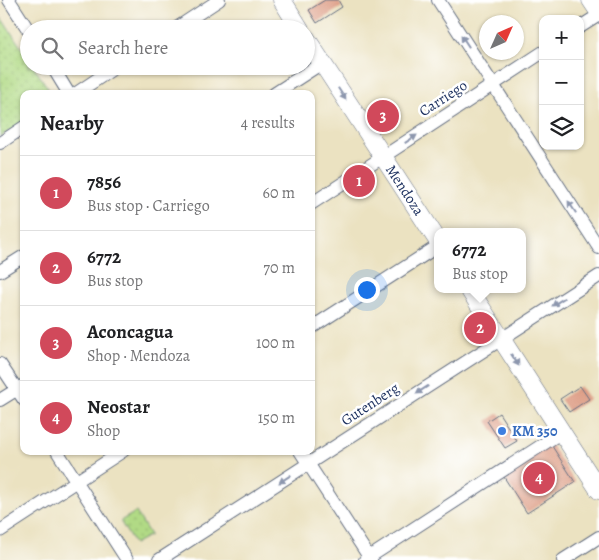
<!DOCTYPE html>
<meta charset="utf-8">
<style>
:root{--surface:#fff;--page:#f2f2f2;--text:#202124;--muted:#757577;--line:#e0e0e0;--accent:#d1495b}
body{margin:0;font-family:Alegreya,serif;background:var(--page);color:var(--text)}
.controls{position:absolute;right:15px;top:15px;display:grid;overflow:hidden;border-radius:10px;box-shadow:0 1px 4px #0004}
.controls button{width:45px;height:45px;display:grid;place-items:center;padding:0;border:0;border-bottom:1px solid var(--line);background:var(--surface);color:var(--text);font:25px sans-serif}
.compass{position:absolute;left:479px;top:15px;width:45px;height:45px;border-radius:50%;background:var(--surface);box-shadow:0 1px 4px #0004;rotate:45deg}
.you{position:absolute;left:366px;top:289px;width:18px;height:18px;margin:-12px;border:4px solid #fff;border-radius:50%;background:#1a73e8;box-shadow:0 0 0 8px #1a73e833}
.badge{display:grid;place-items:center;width:32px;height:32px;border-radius:50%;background:var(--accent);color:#fff;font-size:16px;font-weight:700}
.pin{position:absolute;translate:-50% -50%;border:2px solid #fff;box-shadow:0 1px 5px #0006}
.popup{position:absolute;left:434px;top:228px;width:92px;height:65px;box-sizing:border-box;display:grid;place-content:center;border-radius:10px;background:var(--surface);filter:drop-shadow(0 1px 4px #0005);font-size:16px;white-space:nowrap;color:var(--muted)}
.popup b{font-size:19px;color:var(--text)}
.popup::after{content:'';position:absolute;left:50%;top:100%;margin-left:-10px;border:10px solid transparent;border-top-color:var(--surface)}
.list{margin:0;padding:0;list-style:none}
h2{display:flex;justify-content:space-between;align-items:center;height:65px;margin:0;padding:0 20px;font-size:21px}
h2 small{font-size:16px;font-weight:400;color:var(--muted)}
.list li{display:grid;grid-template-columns:32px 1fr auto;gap:15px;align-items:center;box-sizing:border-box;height:75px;padding:0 20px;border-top:1px solid var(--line)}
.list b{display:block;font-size:19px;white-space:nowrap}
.list p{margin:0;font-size:16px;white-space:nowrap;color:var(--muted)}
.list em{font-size:16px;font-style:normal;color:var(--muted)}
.icon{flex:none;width:28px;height:28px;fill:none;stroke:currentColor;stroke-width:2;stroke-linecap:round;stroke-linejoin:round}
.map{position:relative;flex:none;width:599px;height:560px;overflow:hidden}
.search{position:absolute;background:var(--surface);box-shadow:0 1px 4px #0004;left:20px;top:20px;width:295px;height:55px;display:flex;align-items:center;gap:12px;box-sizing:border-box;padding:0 18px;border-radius:28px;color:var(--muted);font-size:19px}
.panel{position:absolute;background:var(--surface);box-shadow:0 1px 4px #0004;left:20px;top:90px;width:295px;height:365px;border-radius:10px}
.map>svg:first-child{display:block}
.park{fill:url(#park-dots);stroke:#668472}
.building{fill:#dd9c84}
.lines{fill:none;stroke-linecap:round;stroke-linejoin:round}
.minor-casing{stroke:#646e81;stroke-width:14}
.secondary-casing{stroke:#646e81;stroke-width:19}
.minor{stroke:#fff;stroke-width:12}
.secondary{stroke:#fff;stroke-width:18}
.oneway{fill:#8d97ae}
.shop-dot{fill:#3f7fe0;stroke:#fff;stroke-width:2}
.labels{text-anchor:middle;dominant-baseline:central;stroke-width:5;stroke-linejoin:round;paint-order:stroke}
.street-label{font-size:15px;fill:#1b2f5e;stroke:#fff}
.shop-label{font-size:15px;font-weight:bold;fill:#366cbe;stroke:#fff;text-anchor:start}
</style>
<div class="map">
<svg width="599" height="560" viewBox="0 0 599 560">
<defs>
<pattern id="park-dots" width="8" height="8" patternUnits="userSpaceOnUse" patternTransform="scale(1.25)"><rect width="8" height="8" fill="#b1da85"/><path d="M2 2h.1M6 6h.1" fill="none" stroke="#98bb75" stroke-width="1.8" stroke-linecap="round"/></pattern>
</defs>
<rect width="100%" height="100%" fill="#fff"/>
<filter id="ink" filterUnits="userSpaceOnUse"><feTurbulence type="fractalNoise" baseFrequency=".02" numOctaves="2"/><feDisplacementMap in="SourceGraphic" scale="10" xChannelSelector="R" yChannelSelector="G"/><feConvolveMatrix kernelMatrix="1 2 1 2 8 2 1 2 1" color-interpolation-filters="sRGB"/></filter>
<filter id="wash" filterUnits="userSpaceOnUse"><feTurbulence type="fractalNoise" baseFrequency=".0096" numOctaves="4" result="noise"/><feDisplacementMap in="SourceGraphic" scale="20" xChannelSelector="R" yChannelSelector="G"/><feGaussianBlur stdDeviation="1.12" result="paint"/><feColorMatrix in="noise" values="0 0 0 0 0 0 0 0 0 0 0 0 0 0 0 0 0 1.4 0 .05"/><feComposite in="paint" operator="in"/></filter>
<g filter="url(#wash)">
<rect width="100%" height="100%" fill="#ebe2c1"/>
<path class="park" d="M 0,16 L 29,59 L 29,66 L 33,66 L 52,94 L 24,94 L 24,122 L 0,137 Z
M 136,512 L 150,535 L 134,544 L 120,521 Z"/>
<g id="blocks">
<path class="building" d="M 325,0 L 338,0 L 342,7 L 317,23 L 309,10 Z
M 580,386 L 589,399 L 569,412 L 560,399 Z
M 499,413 L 517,441 L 505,448 L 487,421 Z
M 550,443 L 575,482 L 527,513 L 502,474 Z"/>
</g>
</g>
<g filter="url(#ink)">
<use href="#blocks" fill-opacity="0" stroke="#646e81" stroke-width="1"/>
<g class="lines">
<g class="minor-casing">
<path id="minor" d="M 9,0 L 29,31
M 438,0 L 599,248
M 580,27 L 599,15
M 175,29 L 219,0
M 52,66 L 69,94
M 75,94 L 117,66
M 274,94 L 322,63
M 0,143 L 24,127
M 311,204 L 543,52
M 0,271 L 24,256
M 311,328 L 438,246
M 0,364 L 24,400
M 0,400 L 24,385
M 57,451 L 127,560
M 300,451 L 371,560
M 0,531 L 123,451
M 159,560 L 599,276
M 365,560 L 562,432
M 563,560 L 599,537"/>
</g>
<g class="secondary-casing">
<path id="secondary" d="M 282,0 L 300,29
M 591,0 L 599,12
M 306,38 L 438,241
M 469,289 L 599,490"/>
</g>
<use href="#minor" class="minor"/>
<use href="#secondary" class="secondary"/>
</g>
<defs><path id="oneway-solid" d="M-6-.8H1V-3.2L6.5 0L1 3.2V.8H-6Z" transform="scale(1.25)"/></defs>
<g class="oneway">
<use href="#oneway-solid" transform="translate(465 41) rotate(-123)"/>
<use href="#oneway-solid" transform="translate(342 94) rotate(57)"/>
<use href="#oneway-solid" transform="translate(411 139) rotate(-33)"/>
<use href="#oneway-solid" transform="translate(572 207) rotate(-123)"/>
<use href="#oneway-solid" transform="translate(558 302) rotate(147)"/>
<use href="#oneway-solid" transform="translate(515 360) rotate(57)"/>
<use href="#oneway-solid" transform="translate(422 390) rotate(147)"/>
<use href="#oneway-solid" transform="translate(285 479) rotate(147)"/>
</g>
</g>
<circle class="shop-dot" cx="502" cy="431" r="5"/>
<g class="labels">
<g class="street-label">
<text transform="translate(443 98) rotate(-33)">Carriego</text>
<text transform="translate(405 190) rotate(57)">Mendoza</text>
<text transform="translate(370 404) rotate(-33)">Gutenberg</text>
</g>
<g class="shop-label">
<text x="512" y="431">KM 350</text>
</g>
</g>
</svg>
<div class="controls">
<button>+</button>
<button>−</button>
<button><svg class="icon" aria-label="layers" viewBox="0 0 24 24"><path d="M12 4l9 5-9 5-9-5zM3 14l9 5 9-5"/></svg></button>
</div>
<svg class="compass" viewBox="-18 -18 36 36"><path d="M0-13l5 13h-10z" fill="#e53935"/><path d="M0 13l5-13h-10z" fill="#757577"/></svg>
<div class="you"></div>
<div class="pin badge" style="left:359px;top:181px">1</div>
<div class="pin badge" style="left:480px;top:328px">2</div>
<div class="popup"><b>6772</b>Bus stop</div>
<div class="pin badge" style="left:383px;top:116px">3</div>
<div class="pin badge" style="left:539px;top:478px">4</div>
<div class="search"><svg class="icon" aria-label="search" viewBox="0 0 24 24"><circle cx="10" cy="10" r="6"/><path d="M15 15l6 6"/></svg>Search here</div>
<section class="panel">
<h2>Nearby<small>4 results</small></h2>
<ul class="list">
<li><span class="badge">1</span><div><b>7856</b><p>Bus stop · Carriego</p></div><em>60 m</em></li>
<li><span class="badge">2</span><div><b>6772</b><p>Bus stop</p></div><em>70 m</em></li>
<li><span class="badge">3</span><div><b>Aconcagua</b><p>Shop · Mendoza</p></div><em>100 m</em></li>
<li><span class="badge">4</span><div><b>Neostar</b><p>Shop</p></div><em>150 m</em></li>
</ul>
</section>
</div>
